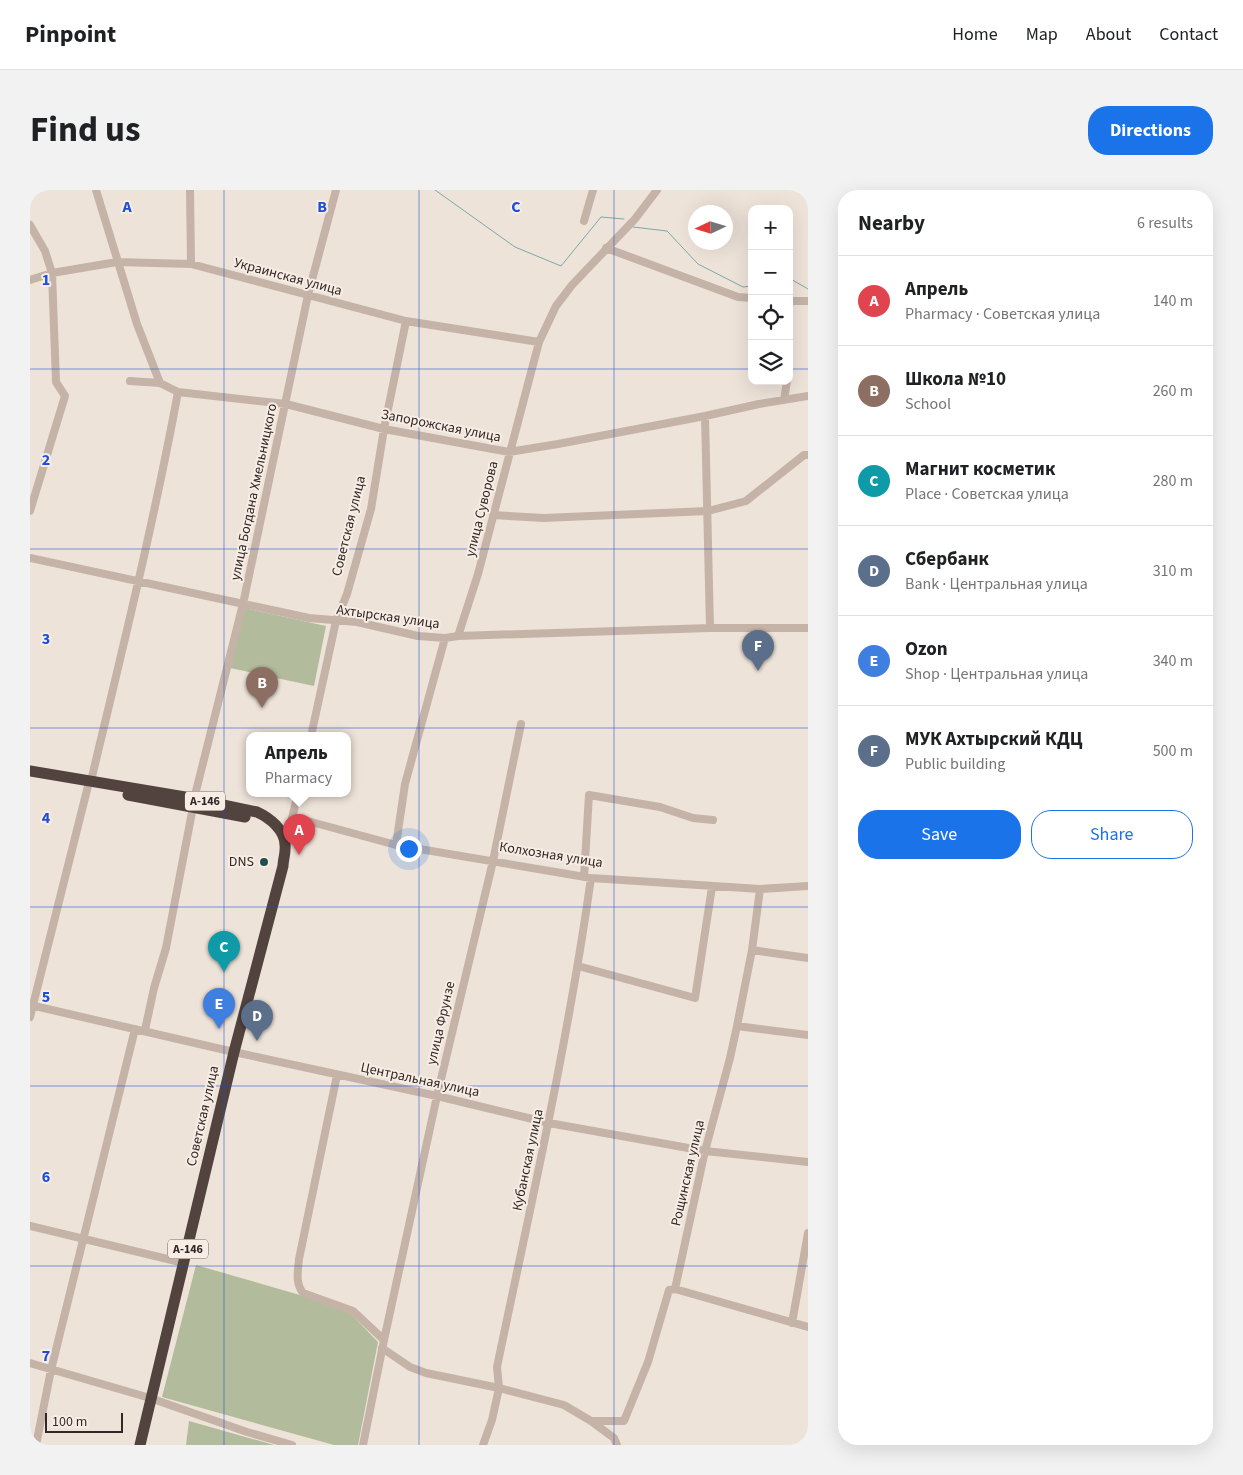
<!DOCTYPE html>
<meta charset="utf-8">
<style>
:root{--surface:#fff;--page:#f2f2f2;--text:#202124;--muted:#757577;--line:#e0e0e0;--accent:#1a73e8}
body{margin:0;font-family:"Source Sans 3",sans-serif;background:var(--page);color:var(--text)}
.controls{position:absolute;right:15px;top:15px;display:grid;overflow:hidden;border-radius:10px;box-shadow:0 5px 20px #0002}
.controls button{width:45px;height:45px;display:grid;place-items:center;padding:0;border:0;border-bottom:1px solid var(--line);background:var(--surface);color:var(--text);font:25px sans-serif}
.compass{position:absolute;left:658px;top:15px;width:45px;height:45px;border-radius:50%;background:var(--surface);box-shadow:0 5px 20px #0002;rotate:266deg}
.scale{position:absolute;left:15px;bottom:12px;width:78px;box-sizing:border-box;padding-left:5px;border:2px solid #322926;border-top:0;font-size:14px;line-height:18px;white-space:nowrap;color:#322926;-webkit-text-stroke:4px #f7ede5;paint-order:stroke}
.you{position:absolute;left:378px;top:658px;width:18px;height:18px;margin:-12px;border:4px solid #fff;border-radius:50%;background:#1a73e8;box-shadow:0 0 0 8px #1a73e833}
.badge{display:grid;place-items:center;width:32px;height:32px;border-radius:50%;background:var(--accent);color:#fff;font-size:16px;font-weight:700}
.pin{position:absolute;translate:-50% -41px;filter:drop-shadow(0 1px 2px #0008)}
.pin::after{content:'';position:absolute;top:26px;width:18px;height:15px;background:inherit;clip-path:polygon(0 0,100% 0,50% 100%)}
.popup{position:absolute;left:216px;top:542px;width:105px;height:65px;box-sizing:border-box;display:grid;place-content:center;border-radius:10px;background:var(--surface);filter:drop-shadow(0 1px 4px #0005);font-size:16px;white-space:nowrap;color:var(--muted)}
.popup b{font-size:19px;color:var(--text)}
.popup::after{content:'';position:absolute;left:50%;top:100%;margin-left:-10px;border:10px solid transparent;border-top-color:var(--surface)}
.list{margin:0;padding:0;list-style:none}
h2{display:flex;justify-content:space-between;align-items:center;height:65px;margin:0;padding:0 20px;font-size:21px}
h2 small{font-size:16px;font-weight:400;color:var(--muted)}
.list li{display:grid;grid-template-columns:32px 1fr auto;gap:15px;align-items:center;box-sizing:border-box;height:90px;padding:0 20px;border-top:1px solid var(--line)}
.list b{display:block;font-size:19px;white-space:nowrap}
.list p{margin:0;font-size:16px;white-space:nowrap;color:var(--muted)}
.list em{font-size:16px;font-style:normal;color:var(--muted)}
.actions{display:flex;gap:10px;padding:15px 20px}
.actions a{flex:1;padding:11px 0;border:1px solid var(--accent);border-radius:20px;text-align:center;font-size:18px;color:var(--accent)}
.actions .main{background:var(--accent);color:#fff}
.icon{flex:none;width:28px;height:28px;fill:none;stroke:currentColor;stroke-width:2;stroke-linecap:round;stroke-linejoin:round}
.map{position:relative;flex:none;width:778px;height:1255px;overflow:hidden;border-radius:20px}
header{display:flex;align-items:center;gap:30px;box-sizing:border-box;height:70px;padding:0 25px;background:var(--surface);border-bottom:1px solid var(--line)}
header strong{font-size:24px}
nav{display:flex;gap:28px;margin-inline-start:auto;font-size:18px}
.intro{display:flex;align-items:center;justify-content:space-between;box-sizing:border-box;height:120px;padding:0 30px}
h1{margin:0;font-size:35px}
.button{padding:12px 22px;border-radius:20px;background:var(--accent);color:#fff;font-size:18px;font-weight:700}
main{display:flex;gap:30px;padding:0 30px}
aside{flex:1;background:var(--surface);border-radius:20px;box-shadow:0 5px 20px #0002}
.map>svg:first-child{display:block}
.green{fill:#b2bb9b}
.lines{fill:none;stroke-linecap:round;stroke-linejoin:round}
.stream{stroke:#7ba8a8;stroke-width:1}
.minor{stroke:#c5b3a7;stroke-width:8}
.highway{stroke:#52433e;stroke-width:11}
.grid{fill:none;stroke:#1d4ed8;stroke-width:1;stroke-opacity:0.55}
.poi-dot{fill:#214e4f;stroke:#f7ede5;stroke-width:2}
.labels{text-anchor:middle;dominant-baseline:central;stroke-width:4;stroke-linejoin:round;paint-order:stroke}
.shield{fill:#f7ede5;stroke:#6d645f;stroke-width:1}
.shield-label{font-size:12px;font-weight:bold;fill:#322926}
.street-label{font-size:14px;fill:#322926;stroke:#f7ede5}
.poi-label{font-size:14px;fill:#322926;stroke:#f7ede5;text-anchor:end}
.grid-label{font-size:16px;text-anchor:middle;font-weight:bold;fill:#1d4ed8;stroke:#f7ede5;stroke-width:4;stroke-linejoin:round;paint-order:stroke}
</style>
<header>
<strong>Pinpoint</strong>
<nav><a>Home</a><a>Map</a><a>About</a><a>Contact</a></nav>
</header>
<div class="intro"><h1>Find us</h1><a class="button">Directions</a></div>
<main>
<div class="map">
<svg width="778" height="1255" viewBox="0 0 778 1255">
<rect width="100%" height="100%" fill="#eee3d9"/>
<path class="green" d="M 214,418 L 296,436 L 284,496 L 200,478 Z
M 166,1075 L 315,1118 L 348,1152 L 328,1255 L 304,1255 L 132,1207 Z
M 159,1231 L 244,1255 L 156,1255 Z"/>
<g class="lines">
<path class="stream" d="M 405,0 L 485,57 L 531,76 L 571,27 L 594,29
M 603,37 L 637,41 L 668,74 L 713,97 L 722,96
M 759,88 L 778,99"/>
<path class="minor" d="M 66,0 L 107,134 L 130,193
M 160,0 L 161,74
M 554,31 L 563,0
M 0,35 L 15,61 L 22,83 L 26,192 L 35,206 L 0,321
M 576,58 L 708,107 L 722,108
M 0,90 L 22,83 L 87,72 L 161,74 L 376,131 L 509,152
M 759,111 L 778,111
M 100,191 L 130,193 L 148,202 L 256,214 L 354,239 L 479,262 L 528,254 L 675,226 L 729,214 L 778,206
M 754,210 L 757,191
M 675,226 L 680,438
M 463,325 L 514,328 L 678,321 L 716,311 L 774,265 L 778,265
M 0,368 L 279,428 L 327,432 L 388,446 L 415,448 L 428,446 L 680,438 L 778,438
M 428,446 L 448,384 L 509,152 L 526,116 L 542,95 L 605,29 L 627,0
M 281,546 L 306,431 L 317,404 L 341,319 L 354,239 L 376,131
M 61,591 C 92,461 124,332 148,202
M 164,609 L 213,414 L 278,105 L 306,0
M 263,627 L 366,655 L 561,688 L 730,699 L 778,696
M 256,652 L 268,604
M 366,655 L 375,594 L 415,448
M 554,687 L 559,605 L 630,617 L 663,628 L 683,630
M 722,760 L 778,768
M 548,776 L 665,808 L 682,697
M 0,815 L 204,862 L 407,906 L 519,933 L 675,961 L 778,972
M 0,827 L 58,596
M 707,836 L 778,845
M 115,840 L 124,798 L 136,758 L 163,617
M 307,885 L 269,1069 C 268,1081 265,1093 273,1103 L 323,1121 L 354,1150
M 0,1036 L 154,1073
M 645,1099 L 778,1137
M 762,1133 L 778,1043
M 352,1158 L 380,1177 L 396,1183 L 469,1198 L 534,1215 L 561,1231 L 584,1248 L 587,1255
M 0,1173 L 120,1208 L 217,1242 L 262,1255
M 561,1231 L 594,1231 L 618,1172 L 639,1100 L 645,1099 L 675,961 L 700,868 L 707,836 L 722,760 L 730,699
M 6,1255 L 21,1180 L 105,839
M 333,1255 L 354,1150 L 407,906 L 463,671 L 491,534
M 453,1255 L 462,1230 L 469,1198 L 467,1177 C 501,1014 538,852 561,688"/>
<path class="highway" d="M 0,581 L 155,607 L 227,622 C 240,628 255,640 255,655 C 256,662 253,670 253,676 L 204,862 L 110,1255
M 98,605 L 215,627"/>
</g>
<path class="grid" d="M 194,0 L 194,1255M 389,0 L 389,1255M 584,0 L 584,1255M 0,179 L 722,179M 759,179 L 778,179M 0,359 L 778,359M 0,538 L 778,538M 0,717 L 778,717M 0,896 L 778,896M 0,1076 L 778,1076"/>
<circle class="poi-dot" cx="234" cy="672" r="5"/>
<g class="labels">
<g class="shield">
<rect x="155" y="601.5" width="40" height="19" rx="4"/>
<rect x="138" y="1049.5" width="40" height="19" rx="4"/>
</g>
<g class="shield-label">
<text x="175" y="611">А-146</text>
<text x="158" y="1059">А-146</text>
</g>
<g class="street-label">
<text transform="translate(258 87) rotate(15)">Украинская улица</text>
<text transform="translate(411 236) rotate(11)">Запорожская улица</text>
<text transform="translate(224 302) rotate(-78)">улица Богдана Хмельницкого</text>
<text transform="translate(452 319) rotate(-76)">улица Суворова</text>
<text transform="translate(319 336) rotate(-76)">Советская улица</text>
<text transform="translate(358 427) rotate(8)">Ахтырская улица</text>
<text transform="translate(521 665) rotate(9)">Колхозная улица</text>
<text transform="translate(411 833) rotate(-77)">улица Фрунзе</text>
<text transform="translate(390 890) rotate(12)">Центральная улица</text>
<text transform="translate(173 926) rotate(-77)">Советская улица</text>
<text transform="translate(498 970) rotate(-78)">Кубанская улица</text>
<text transform="translate(658 983) rotate(-77)">Рощинская улица</text>
</g>
<g class="poi-label">
<text x="224" y="672">DNS</text>
</g>
</g>
<g class="grid-label">
<text x="97" y="22">A</text>
<text x="292" y="22">B</text>
<text x="486" y="22">C</text>
<text x="16" y="95">1</text>
<text x="16" y="275">2</text>
<text x="16" y="454">3</text>
<text x="16" y="633">4</text>
<text x="16" y="812">5</text>
<text x="16" y="992">6</text>
<text x="16" y="1171">7</text>
</g>
</svg>
<div class="controls">
<button>+</button>
<button>−</button>
<button><svg class="icon" aria-label="locate" viewBox="0 0 24 24"><circle cx="12" cy="12" r="6"/><path d="M12 2v4M12 18v4M2 12h4M18 12h4"/></svg></button>
<button><svg class="icon" aria-label="layers" viewBox="0 0 24 24"><path d="M12 4l9 5-9 5-9-5zM3 14l9 5 9-5"/></svg></button>
</div>
<svg class="compass" viewBox="-18 -18 36 36"><path d="M0-13l5 13h-10z" fill="#e53935"/><path d="M0 13l5-13h-10z" fill="#757577"/></svg>
<div class="scale">100 m</div>
<div class="you"></div>
<div class="pin badge" style="left:269px;top:665px;background:#e0444e">A</div>
<div class="popup"><b>Апрель</b>Pharmacy</div>
<div class="pin badge" style="left:232px;top:518px;background:#8d6e63">B</div>
<div class="pin badge" style="left:194px;top:782px;background:#0f9aa8">C</div>
<div class="pin badge" style="left:227px;top:851px;background:#5c6f8a">D</div>
<div class="pin badge" style="left:189px;top:839px;background:#3f7fe0">E</div>
<div class="pin badge" style="left:728px;top:481px;background:#5c6f8a">F</div>
</div>
<aside>
<h2>Nearby<small>6 results</small></h2>
<ul class="list">
<li><span class="badge" style="background:#e0444e">A</span><div><b>Апрель</b><p>Pharmacy · Советская улица</p></div><em>140 m</em></li>
<li><span class="badge" style="background:#8d6e63">B</span><div><b>Школа №10</b><p>School</p></div><em>260 m</em></li>
<li><span class="badge" style="background:#0f9aa8">C</span><div><b>Магнит косметик</b><p>Place · Советская улица</p></div><em>280 m</em></li>
<li><span class="badge" style="background:#5c6f8a">D</span><div><b>Сбербанк</b><p>Bank · Центральная улица</p></div><em>310 m</em></li>
<li><span class="badge" style="background:#3f7fe0">E</span><div><b>Ozon</b><p>Shop · Центральная улица</p></div><em>340 m</em></li>
<li><span class="badge" style="background:#5c6f8a">F</span><div><b>МУК Ахтырский КДЦ</b><p>Public building</p></div><em>500 m</em></li>
</ul>
<div class="actions"><a class="main">Save</a><a>Share</a></div>
</aside>
</main>
